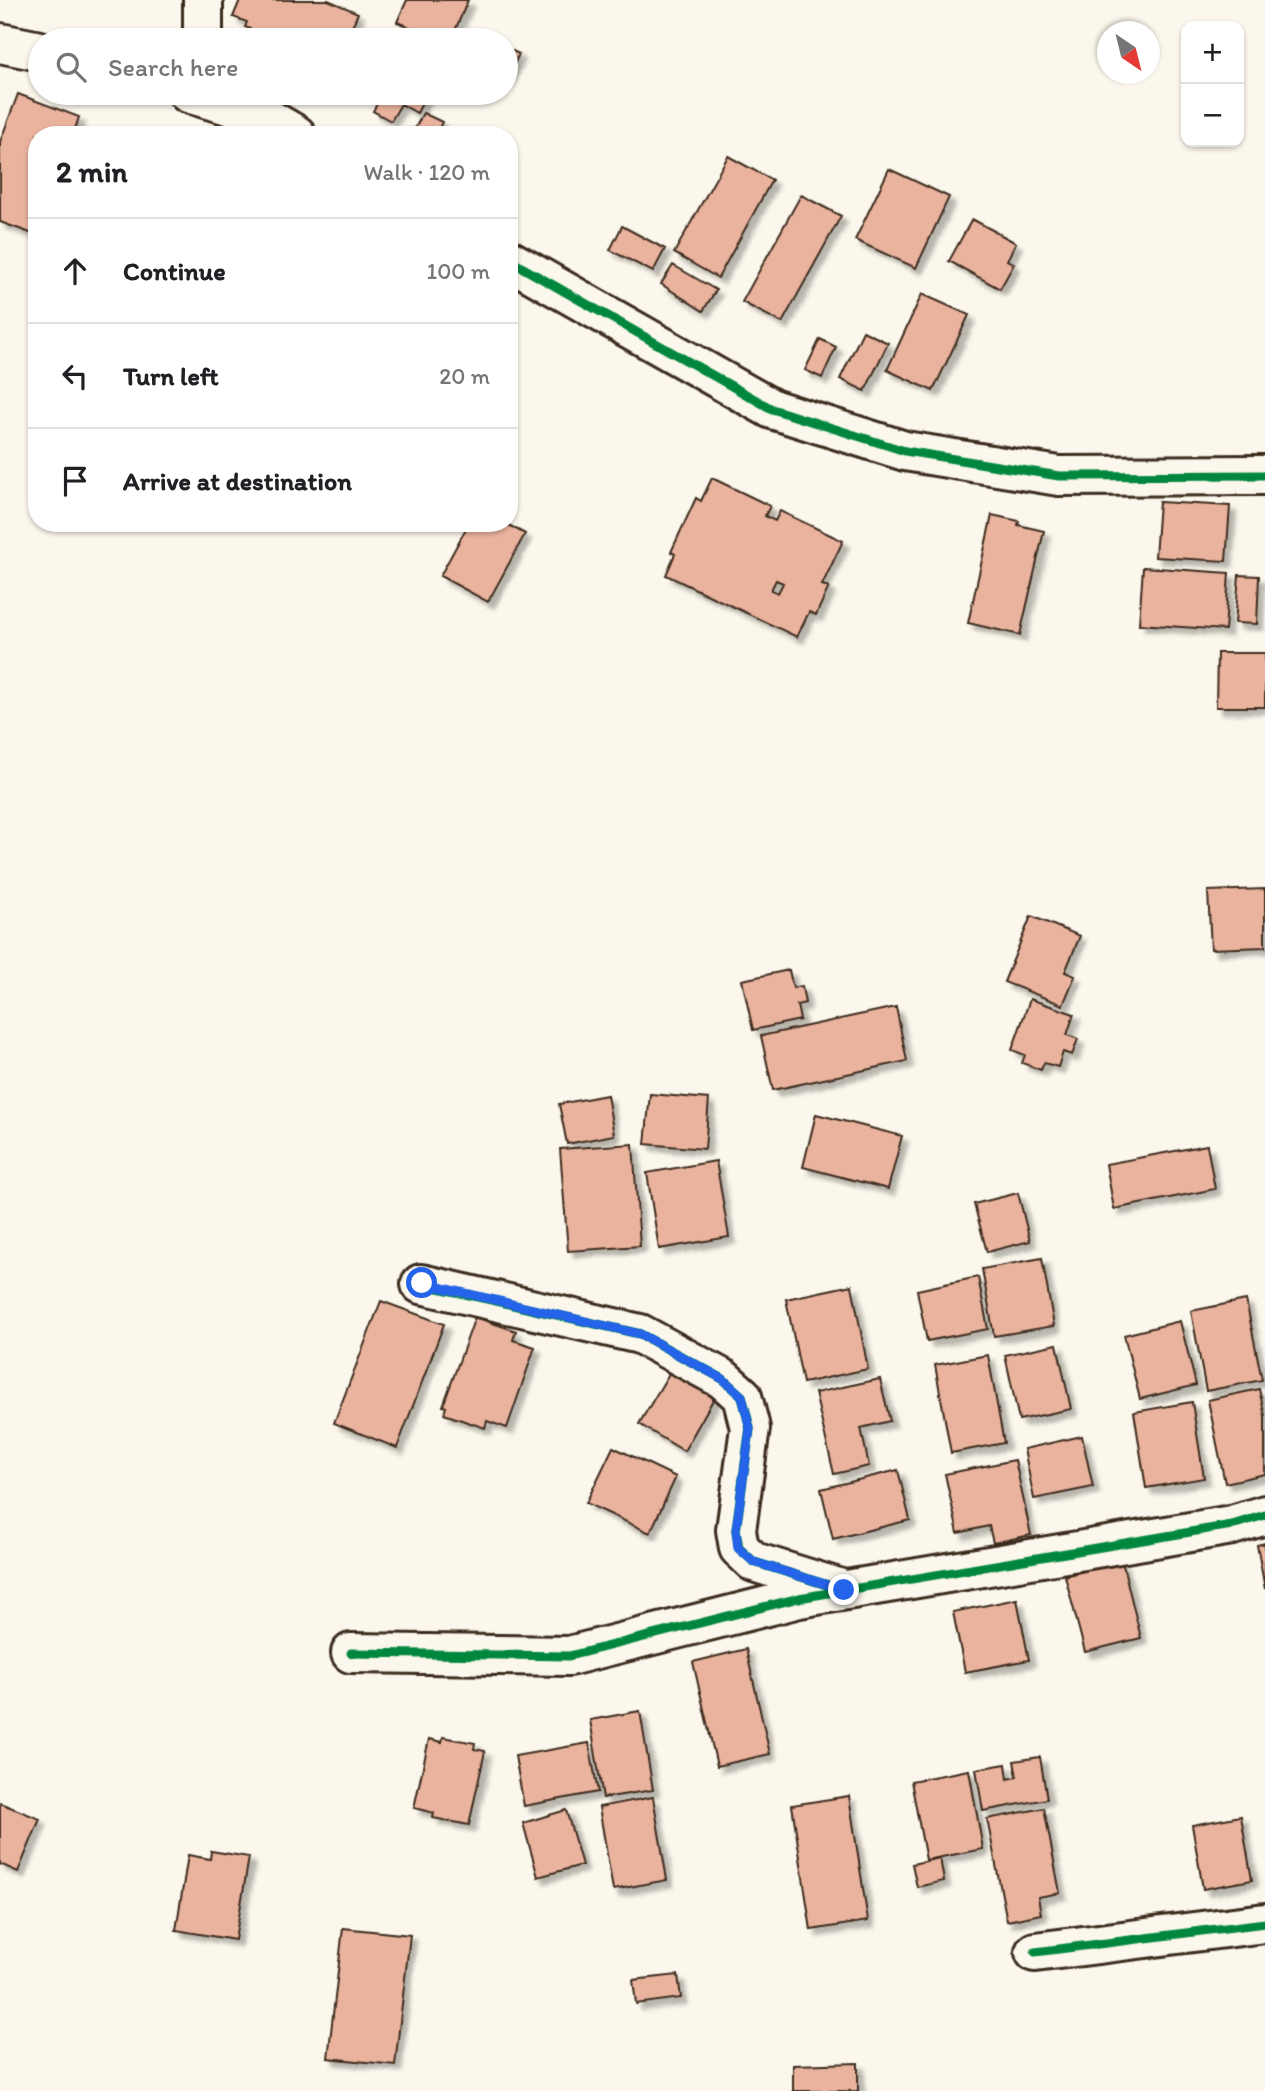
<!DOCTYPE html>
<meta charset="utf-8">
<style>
:root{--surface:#fff;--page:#f2f2f2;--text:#202124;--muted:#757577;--line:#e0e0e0}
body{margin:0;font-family:Itim,sans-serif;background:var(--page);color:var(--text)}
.controls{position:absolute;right:21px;top:21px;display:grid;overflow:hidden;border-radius:14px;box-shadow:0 2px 5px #0004}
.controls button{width:63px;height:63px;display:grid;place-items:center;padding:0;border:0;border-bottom:2px solid var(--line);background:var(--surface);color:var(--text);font:35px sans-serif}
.compass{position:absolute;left:1097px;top:21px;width:63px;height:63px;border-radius:50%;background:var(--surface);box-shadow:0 2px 5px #0004;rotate:145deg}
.stop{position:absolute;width:21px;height:21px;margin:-16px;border:5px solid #2563eb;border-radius:50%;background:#fff}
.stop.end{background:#2563eb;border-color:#fff;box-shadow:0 2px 7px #0008}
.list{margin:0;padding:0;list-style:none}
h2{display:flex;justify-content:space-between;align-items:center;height:91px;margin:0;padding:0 28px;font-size:30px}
h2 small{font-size:23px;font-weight:400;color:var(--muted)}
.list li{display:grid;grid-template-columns:46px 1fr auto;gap:21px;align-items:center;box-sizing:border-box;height:105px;padding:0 28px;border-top:2px solid var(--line)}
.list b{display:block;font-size:26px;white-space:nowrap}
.list em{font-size:23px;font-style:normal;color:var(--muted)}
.icon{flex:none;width:38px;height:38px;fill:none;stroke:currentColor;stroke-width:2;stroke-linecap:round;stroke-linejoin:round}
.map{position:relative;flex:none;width:1265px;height:2091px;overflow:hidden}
.search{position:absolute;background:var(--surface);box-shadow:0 2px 5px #0004;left:28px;top:28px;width:490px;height:77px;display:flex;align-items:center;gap:18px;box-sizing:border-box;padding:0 24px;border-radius:38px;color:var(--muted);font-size:26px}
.panel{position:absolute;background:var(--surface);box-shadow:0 2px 5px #0004;left:28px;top:126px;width:490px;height:406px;border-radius:28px}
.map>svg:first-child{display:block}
.building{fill:#eab39e;stroke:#3b2a1e;stroke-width:2;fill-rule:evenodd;filter:url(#shadow)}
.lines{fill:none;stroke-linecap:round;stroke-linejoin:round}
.minor-casing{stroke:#3b2a1e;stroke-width:44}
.minor{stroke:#fbf7ec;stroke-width:38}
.cycleway-casing{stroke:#fbf7ec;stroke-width:13}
.cycleway{stroke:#00873e;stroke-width:9}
.route{stroke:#2563eb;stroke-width:9}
</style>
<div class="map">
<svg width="1265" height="2091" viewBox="0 0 1265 2091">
<defs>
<filter id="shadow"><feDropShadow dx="6" dy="6" stdDeviation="2" flood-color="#0004"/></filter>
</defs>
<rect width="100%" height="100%" fill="#fbf7ec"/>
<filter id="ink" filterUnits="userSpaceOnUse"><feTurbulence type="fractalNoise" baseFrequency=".0143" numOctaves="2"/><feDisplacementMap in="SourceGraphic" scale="14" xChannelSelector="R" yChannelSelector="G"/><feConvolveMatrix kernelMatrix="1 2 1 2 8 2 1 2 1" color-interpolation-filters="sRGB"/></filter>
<g filter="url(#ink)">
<path class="building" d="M 240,0 L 328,0 L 358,13 L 352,27 L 365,33 L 362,40 L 276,40 L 245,27 L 247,22 L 233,17 Z
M 407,0 L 468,0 L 451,40 L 441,40 L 397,22 Z
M 506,48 L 519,54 L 506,81 Z
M 377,93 L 427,93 L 417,113 L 401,104 L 391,121 L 373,111 L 382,95 Z
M 18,94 L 79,117 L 73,135 L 37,135 L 36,235 L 0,222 L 0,142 Z
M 423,113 L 442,122 L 436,135 L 412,134 Z
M 728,156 L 772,180 L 718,278 L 674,253 Z
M 889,169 L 949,197 L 916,268 L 855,240 Z
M 801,195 L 841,216 L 782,323 L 742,302 Z
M 972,219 L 1016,243 L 1007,260 L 1014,264 L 1000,289 L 949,261 Z
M 622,226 L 665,249 L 653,272 L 610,250 Z
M 673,265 L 716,290 L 703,311 L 661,284 Z
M 922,294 L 969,315 L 933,391 L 887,370 Z
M 863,331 L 888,343 L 865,391 L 840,379 Z
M 820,339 L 836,347 L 822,378 L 805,370 Z
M 712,478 L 770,506 L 765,516 L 775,521 L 780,511 L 843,541 L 822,585 L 829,587 L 816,615 L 809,612 L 797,637 L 666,575 L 675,554 L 671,552 L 696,498 L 701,501 ZM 776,580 L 783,583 L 778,593 L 771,590 Z
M 1159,502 L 1230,506 L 1226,561 L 1155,557 Z
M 992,515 L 1019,521 L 1018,525 L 1044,531 L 1020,635 L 968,623 Z
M 469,523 L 505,523 L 525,534 L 488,602 L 440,576 Z
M 1143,567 L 1229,573 L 1225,630 L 1139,624 Z
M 1239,575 L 1259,576 L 1257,624 L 1235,623 Z
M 1217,653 L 1265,653 L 1265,707 L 1216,707 Z
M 1265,889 L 1265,947 L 1211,949 L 1208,891 Z
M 1031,916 L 1080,936 L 1065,972 L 1075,976 L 1063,1005 L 1004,982 Z
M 789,970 L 793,988 L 802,986 L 805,1003 L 797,1005 L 800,1020 L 753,1030 L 742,980 Z
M 1030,999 L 1074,1014 L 1067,1035 L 1078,1039 L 1072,1055 L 1063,1052 L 1058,1067 L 1044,1063 L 1041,1070 L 1022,1063 L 1025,1055 L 1012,1050 Z
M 896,1007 L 907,1061 L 773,1090 L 761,1036 Z
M 650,1094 L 709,1099 L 705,1149 L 645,1144 Z
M 607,1095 L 614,1135 L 567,1144 L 559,1104 Z
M 816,1114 L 902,1136 L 888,1189 L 803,1167 Z
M 633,1144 L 640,1246 L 568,1251 L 560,1149 Z
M 1207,1145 L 1215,1189 L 1114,1209 L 1106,1164 Z
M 716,1161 L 729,1237 L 659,1249 L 647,1173 Z
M 1018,1193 L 1030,1241 L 987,1252 L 974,1204 Z
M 1042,1258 L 1054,1326 L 994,1336 L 982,1269 Z
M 978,1277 L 988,1329 L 927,1341 L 917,1290 Z
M 852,1285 L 868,1369 L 803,1383 L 786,1299 Z
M 1246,1300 L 1262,1380 L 1206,1391 L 1191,1311 Z
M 381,1301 L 444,1324 L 397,1448 L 334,1423 Z
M 475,1317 L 516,1331 L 513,1340 L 535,1347 L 507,1428 L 487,1421 L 485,1428 L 444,1414 L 446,1407 L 443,1406 Z
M 1180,1321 L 1196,1385 L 1140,1399 L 1124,1335 Z
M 1057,1344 L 1071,1409 L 1019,1420 L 1005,1355 Z
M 988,1355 L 1004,1443 L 951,1453 L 935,1365 Z
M 674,1365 L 718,1391 L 684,1451 L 639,1424 Z
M 880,1379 L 890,1421 L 861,1428 L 869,1466 L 834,1474 L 815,1393 Z
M 1259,1389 L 1265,1416 L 1265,1474 L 1225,1483 L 1208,1400 Z
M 1192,1402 L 1204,1478 L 1146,1488 L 1134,1412 Z
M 1082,1436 L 1093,1487 L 1034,1499 L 1024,1449 Z
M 613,1447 L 676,1477 L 650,1533 L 586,1503 Z
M 1015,1460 L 1031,1535 L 993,1543 L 989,1526 L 958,1533 L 945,1474 Z
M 898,1470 L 910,1520 L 833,1539 L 821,1489 Z
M 1265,1543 L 1265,1589 L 1257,1545 Z
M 1122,1561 L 1141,1638 L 1085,1652 L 1065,1576 Z
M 1017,1599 L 1029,1660 L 965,1672 L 953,1612 Z
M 746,1649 L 770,1754 L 717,1766 L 693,1662 Z
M 640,1711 L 653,1790 L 603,1798 L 590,1720 Z
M 443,1737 L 475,1743 L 474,1749 L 485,1751 L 469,1825 L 433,1818 L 434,1813 L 414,1808 L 429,1739 L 442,1742 Z
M 589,1743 L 598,1792 L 524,1806 L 515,1756 Z
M 1040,1757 L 1047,1799 L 983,1811 L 976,1769 L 1006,1764 L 1008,1779 L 1017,1777 L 1014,1761 Z
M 969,1770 L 983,1849 L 926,1860 L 911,1781 Z
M 849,1796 L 868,1921 L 811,1930 L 792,1805 Z
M 653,1797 L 667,1880 L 613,1890 L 599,1807 Z
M 0,1803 L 40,1819 L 18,1872 L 0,1864 Z
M 1044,1808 L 1060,1893 L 1038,1897 L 1041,1914 L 1007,1921 L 987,1819 Z
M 566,1810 L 582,1865 L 538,1877 L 523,1823 Z
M 1241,1816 L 1252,1880 L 1203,1889 L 1192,1825 Z
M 211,1851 L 249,1857 L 235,1940 L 176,1930 L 188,1855 L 210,1859 Z
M 940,1858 L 944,1881 L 917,1887 L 912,1864 Z
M 343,1928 L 410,1935 L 395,2065 L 328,2058 Z
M 678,1975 L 681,1998 L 636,2004 L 633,1980 Z
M 858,2063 L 858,2091 L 793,2091 L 793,2065 Z"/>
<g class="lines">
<g class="minor-casing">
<path id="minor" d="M 203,40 L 203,0
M 0,43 L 40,51
M 188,93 L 262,115 L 296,135
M 509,260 L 772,409 L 905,451 L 1059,476 L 1265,475
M 421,1284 L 640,1334 L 723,1379 L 742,1396 L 750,1428 L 736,1530 L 739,1548 L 754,1562 L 838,1588
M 351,1653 L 569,1656 L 799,1598 L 1232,1525 L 1265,1515
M 1035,1952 L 1265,1923"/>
</g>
<use href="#minor" class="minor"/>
<g class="cycleway-casing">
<path id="cycleway" d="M 509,260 L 772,409 L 905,451 L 1059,476 L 1265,475
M 421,1284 L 640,1334 L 723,1379 L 742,1396 L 750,1428 L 736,1530 L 739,1548 L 754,1562 L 840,1589
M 351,1653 L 569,1656 L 799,1598 L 1232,1525 L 1265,1515
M 1035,1952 L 1265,1923"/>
</g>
<use href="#cycleway" class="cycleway"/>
</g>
</g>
<g class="lines" filter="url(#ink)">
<path class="route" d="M 422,1283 L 640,1334 L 723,1379 L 742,1396 L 750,1429 L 736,1530 L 738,1548 L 754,1562 L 844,1590"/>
</g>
</svg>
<div class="controls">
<button>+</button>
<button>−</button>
</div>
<svg class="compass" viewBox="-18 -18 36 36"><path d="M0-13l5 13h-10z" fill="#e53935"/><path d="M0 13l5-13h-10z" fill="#757577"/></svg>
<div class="stop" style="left:422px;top:1283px"></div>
<div class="stop end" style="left:844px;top:1590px"></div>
<div class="search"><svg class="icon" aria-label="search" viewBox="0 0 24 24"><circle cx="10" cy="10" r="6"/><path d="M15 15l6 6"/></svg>Search here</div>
<section class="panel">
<h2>2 min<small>Walk · 120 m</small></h2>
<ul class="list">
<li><svg class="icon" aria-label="ahead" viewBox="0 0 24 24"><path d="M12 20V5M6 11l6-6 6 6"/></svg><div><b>Continue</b></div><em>100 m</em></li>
<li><svg class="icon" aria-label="left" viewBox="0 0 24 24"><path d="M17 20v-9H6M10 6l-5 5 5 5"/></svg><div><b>Turn left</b></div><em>20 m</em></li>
<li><svg class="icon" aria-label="arrive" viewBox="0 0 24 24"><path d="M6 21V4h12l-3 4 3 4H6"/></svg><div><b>Arrive at destination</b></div></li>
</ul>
</section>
</div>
